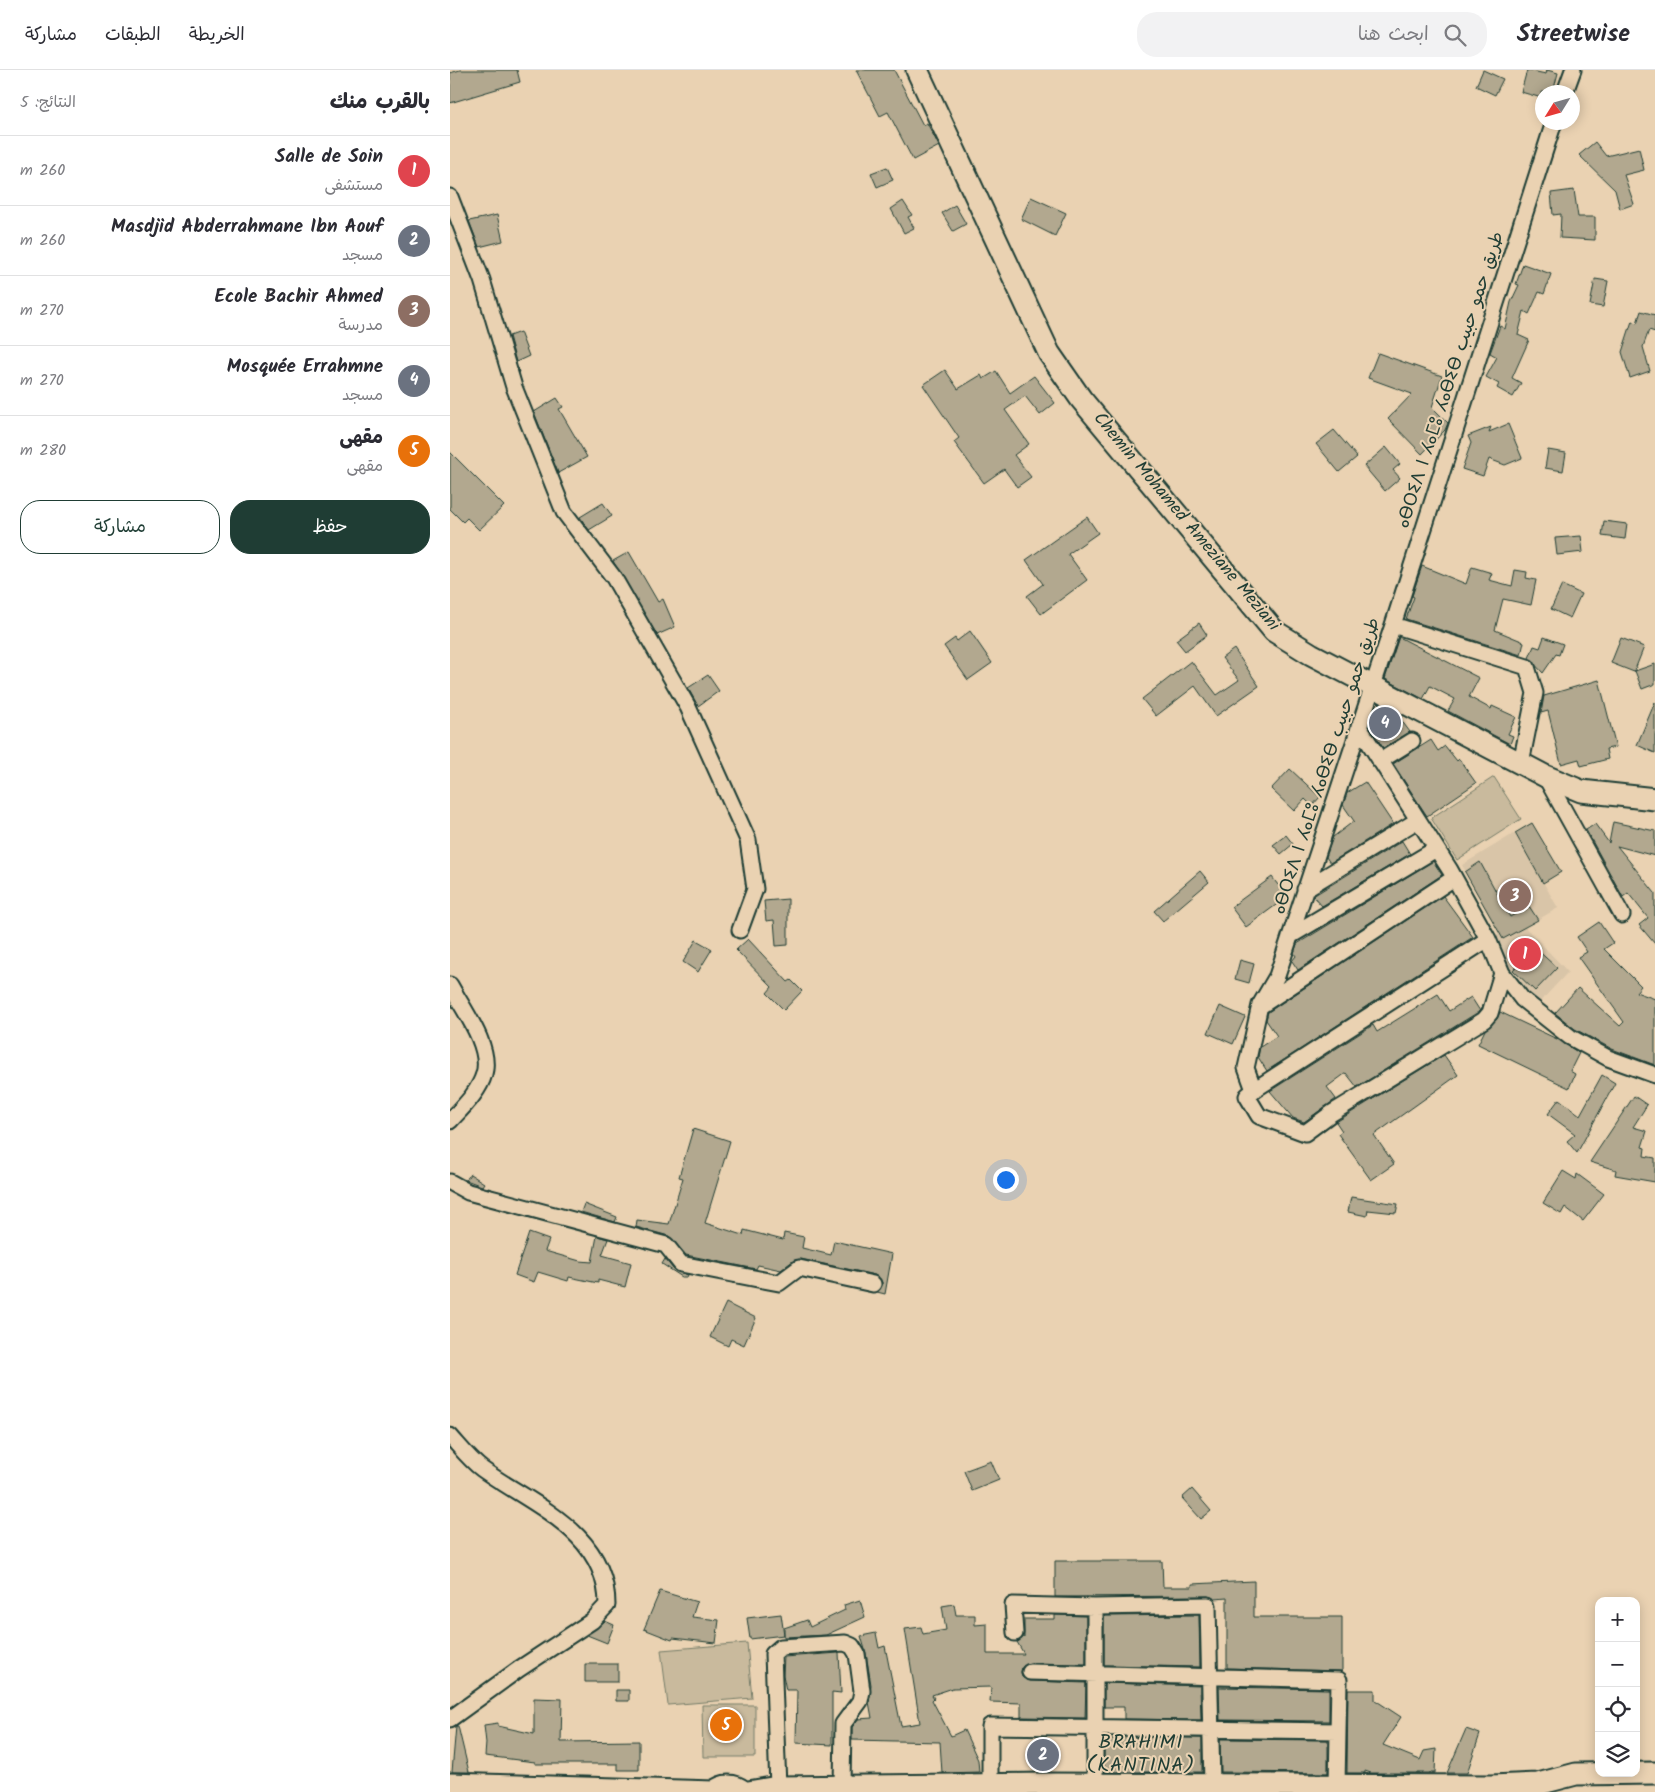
<!DOCTYPE html>
<html lang="ar">
<meta charset="utf-8">
<style>
:root{--surface:#fff;--page:#f2f2f3;--text:#2b2b33;--muted:#7c7c81;--line:#e1e1e2;--accent:#1f3d34}
body{margin:0;font-family:Kalam,"Playpen Sans Arabic","Noto Sans Tifinagh",sans-serif;background:var(--page);color:var(--text);direction:rtl}
.controls{position:absolute;right:15px;bottom:15px;display:grid;overflow:hidden;border-radius:10px;box-shadow:0 2px 12px #0003}
.controls button{width:45px;height:45px;display:grid;place-items:center;padding:0;border:0;border-bottom:1px solid var(--line);background:var(--surface);color:var(--text);font:25px sans-serif}
.compass{position:absolute;left:1085px;top:15px;width:45px;height:45px;border-radius:50%;background:var(--surface);box-shadow:0 2px 12px #0003;rotate:233deg}
.you{position:absolute;left:555px;top:1109px;width:18px;height:18px;margin:-12px;border:4px solid #fff;border-radius:50%;background:#1a73e8;box-shadow:0 0 0 8px #1a73e833}
.badge{display:grid;place-items:center;width:32px;height:32px;border-radius:50%;background:var(--accent);color:#fff;font-size:16px;font-weight:700}
.pin{position:absolute;translate:-50% -50%;border:2px solid #fff;box-shadow:0 1px 5px #0006}
.list{margin:0;padding:0;list-style:none}
h2{display:flex;justify-content:space-between;align-items:center;height:65px;margin:0;padding:0 20px;font-size:21px}
h2 small{font-size:16px;font-weight:400;color:var(--muted)}
.list li{display:grid;grid-template-columns:32px 1fr auto;gap:15px;align-items:center;box-sizing:border-box;height:70px;padding:0 20px;border-top:1px solid var(--line)}
.list b{display:block;font-size:19px;white-space:nowrap}
.list p{margin:0;font-size:16px;white-space:nowrap;color:var(--muted)}
.list em{font-size:16px;font-style:normal;color:var(--muted)}
.actions{display:flex;gap:10px;padding:15px 20px}
.actions a{flex:1;padding:11px 0;border:1px solid var(--accent);border-radius:20px;text-align:center;font-size:18px;color:var(--accent)}
.actions .main{background:var(--accent);color:#fff}
.icon{flex:none;width:28px;height:28px;fill:none;stroke:currentColor;stroke-width:2;stroke-linecap:round;stroke-linejoin:round}
.map{position:relative;flex:none;width:1205px;height:1722px;overflow:hidden;direction:ltr}
header{display:flex;align-items:center;gap:30px;box-sizing:border-box;height:70px;padding:0 25px;background:var(--surface);border-bottom:1px solid var(--line)}
header strong{font-size:24px}
nav{display:flex;gap:28px;margin-inline-start:auto;font-size:18px}
.search{width:350px;height:45px;background:var(--page);display:flex;align-items:center;gap:12px;box-sizing:border-box;padding:0 18px;border-radius:20px;color:var(--muted);font-size:19px}
main{display:flex}
aside{flex:1;background:var(--surface)}
.map>svg:first-child{display:block}
.built{fill:#d9c5a8}
.green{fill:#c9ba9d;stroke:#747c68}
.building{fill:#b2a88f;stroke:#1f3d34}
.lines{fill:none;stroke-linecap:round;stroke-linejoin:round}
.minor-casing{stroke:#1f3d34;stroke-width:19}
.secondary-casing{stroke:#1f3d34;stroke-width:25}
.minor{stroke:#ead2b2;stroke-width:15}
.secondary{stroke:#ead2b2;stroke-width:21}
.labels{text-anchor:middle;dominant-baseline:central;stroke-width:4;stroke-linejoin:round;paint-order:stroke}
.street-label{font-size:18px;fill:#1f3d34;stroke:#ead2b2}
.quarter-label{font-size:20px;letter-spacing:1px;fill:#1f3d34;stroke:#ead2b2}
</style>
<header>
<strong>Streetwise</strong>
<div class="search"><svg class="icon" aria-label="search" viewBox="0 0 24 24"><circle cx="10" cy="10" r="6"/><path d="M15 15l6 6"/></svg>ابحث هنا</div>
<nav><a>الخريطة</a><a>الطبقات</a><a>مشاركة</a></nav>
</header>
<main>
<div class="map">
<svg width="1205" height="1722" viewBox="0 0 1205 1722">
<rect width="100%" height="100%" fill="#ead2b2"/>
<filter id="ink" filterUnits="userSpaceOnUse"><feTurbulence type="fractalNoise" baseFrequency=".02" numOctaves="2"/><feDisplacementMap in="SourceGraphic" scale="10" xChannelSelector="R" yChannelSelector="G"/><feConvolveMatrix kernelMatrix="1 2 1 2 8 2 1 2 1" color-interpolation-filters="sRGB"/></filter>
<g filter="url(#ink)">
<path class="built" d="M 1065,763 L 1108,838 L 1075,857 L 1118,902 L 1089,933 L 1054,900 L 1043,867 L 1049,863 L 1012,795 Z"/>
<path class="green" d="M 1044,707 L 1071,749 L 1007,790 L 981,748 Z
M 297,1573 L 302,1628 L 218,1635 L 211,1580 Z
M 252,1635 L 305,1635 L 305,1687 L 253,1687 Z"/>
<path class="building" d="M 10,0 L 67,0 L 70,12 L 0,33 L 0,3 Z
M 406,0 L 444,0 L 473,55 L 477,53 L 489,76 L 463,90 L 438,42 L 430,46 Z
M 1033,0 L 1053,9 L 1045,25 L 1026,16 Z
M 1077,0 L 1096,4 L 1097,0 L 1108,3 L 1103,22 L 1092,22 L 1092,28 L 1071,22 Z
M 1145,72 L 1156,86 L 1189,78 L 1194,100 L 1174,105 L 1184,134 L 1170,139 L 1165,120 L 1129,85 Z
M 437,97 L 443,110 L 427,117 L 421,103 Z
M 1124,120 L 1128,147 L 1145,147 L 1145,170 L 1110,168 L 1111,144 L 1103,145 L 1101,123 Z
M 581,127 L 616,143 L 605,166 L 571,149 Z
M 453,131 L 462,145 L 458,147 L 464,158 L 454,163 L 441,139 Z
M 505,135 L 516,154 L 503,161 L 492,143 Z
M 47,145 L 53,171 L 29,177 L 19,151 Z
M 1073,194 L 1101,204 L 1094,224 L 1089,222 L 1079,244 L 1074,241 L 1068,265 L 1079,270 L 1062,308 L 1071,313 L 1063,327 L 1047,318 L 1049,314 L 1036,307 L 1047,287 L 1040,283 L 1050,256 L 1055,259 L 1061,232 L 1069,215 L 1066,214 Z
M 1145,209 L 1158,211 L 1153,237 L 1140,235 Z
M 1191,241 L 1205,245 L 1205,262 L 1199,260 L 1193,277 L 1200,301 L 1180,308 L 1172,282 L 1182,251 L 1187,253 Z
M 70,262 L 79,286 L 66,292 L 59,266 Z
M 928,283 L 992,306 L 982,337 L 998,353 L 995,360 L 972,384 L 938,349 L 962,324 L 918,308 Z
M 495,300 L 508,319 L 531,305 L 533,309 L 546,301 L 560,323 L 584,306 L 605,333 L 590,345 L 575,326 L 555,340 L 579,374 L 564,385 L 581,407 L 567,417 L 554,399 L 534,413 L 504,372 L 509,368 L 473,315 Z
M 107,328 L 113,337 L 109,339 L 137,387 L 108,403 L 84,342 Z
M 1058,354 L 1072,388 L 1055,395 L 1039,389 L 1033,406 L 1012,399 L 1021,373 L 1018,366 L 1041,357 L 1039,362 Z
M 884,360 L 907,387 L 889,402 L 866,374 Z
M 936,377 L 950,394 L 943,400 L 950,408 L 935,421 L 914,396 Z
M 1098,380 L 1116,383 L 1113,401 L 1095,398 Z
M 0,382 L 54,436 L 29,460 L 17,448 L 13,452 L 0,439 Z
M 153,433 L 162,446 L 139,460 L 130,447 Z
M 637,447 L 648,463 L 618,484 L 637,510 L 591,544 L 577,526 L 593,514 L 576,490 Z
M 1154,451 L 1177,454 L 1175,469 L 1152,466 Z
M 1131,466 L 1133,482 L 1107,485 L 1105,468 Z
M 179,482 L 208,532 L 213,529 L 225,557 L 207,565 L 163,491 Z
M 972,496 L 1016,514 L 1022,497 L 1042,503 L 1039,510 L 1062,516 L 1065,500 L 1077,502 L 1076,508 L 1086,510 L 1081,535 L 1053,529 L 1045,560 L 1074,572 L 1071,585 L 956,549 L 964,527 L 962,526 Z
M 1112,515 L 1131,524 L 1120,548 L 1101,539 Z
M 749,553 L 757,565 L 735,581 L 726,570 Z
M 520,561 L 542,593 L 518,610 L 494,576 L 505,568 L 507,571 Z
M 949,567 L 1029,608 L 1019,627 L 1041,639 L 1042,636 L 1066,647 L 1058,664 L 1063,666 L 1060,674 L 998,641 L 1005,629 L 980,616 L 973,629 L 935,609 Z
M 1094,567 L 1113,574 L 1109,585 L 1106,584 L 1093,603 L 1079,588 L 1084,576 L 1090,578 Z
M 1171,568 L 1194,577 L 1184,602 L 1161,593 Z
M 784,579 L 809,616 L 766,646 L 745,616 L 706,646 L 692,629 L 741,591 L 767,625 L 789,610 L 772,588 Z
M 1205,594 L 1205,614 L 1192,619 L 1185,601 Z
M 258,605 L 269,621 L 248,636 L 238,618 Z
M 1149,610 L 1166,677 L 1156,679 L 1158,689 L 1131,696 L 1129,689 L 1111,694 L 1098,641 L 1091,643 L 1094,626 Z
M 1205,632 L 1205,683 L 1187,675 Z
M 935,643 L 942,651 L 948,646 L 960,662 L 933,678 L 919,656 Z
M 981,670 L 988,681 L 995,676 L 1007,691 L 1009,689 L 1026,713 L 977,746 L 943,694 Z
M 840,699 L 870,727 L 862,736 L 855,729 L 844,741 L 821,719 Z
M 915,712 L 943,754 L 880,793 L 876,787 L 883,767 L 904,751 L 893,735 L 897,723 Z
M 1163,752 L 1205,761 L 1205,786 L 1167,776 L 1205,823 L 1205,874 L 1189,855 L 1198,848 L 1178,823 L 1173,827 L 1136,760 L 1145,754 L 1159,773 Z
M 1082,753 L 1111,802 L 1093,813 L 1065,763 Z
M 836,765 L 843,774 L 831,784 L 823,775 Z
M 952,771 L 960,784 L 872,836 L 863,826 Z
M 983,791 L 992,805 L 848,900 L 842,891 L 846,886 L 844,883 L 847,874 Z
M 1030,792 L 1060,847 L 1079,836 L 1088,850 L 1053,869 L 1015,802 Z
M 750,801 L 759,812 L 713,851 L 704,841 Z
M 822,807 L 837,827 L 796,857 L 781,837 Z
M 993,826 L 1023,867 L 817,1001 L 808,987 L 810,977 L 827,966 L 816,950 L 818,942 Z
M 338,829 L 338,875 L 326,876 L 324,850 L 316,851 L 314,831 Z
M 1149,852 L 1163,873 L 1154,879 L 1191,916 L 1186,922 L 1205,929 L 1205,995 L 1162,979 L 1125,959 L 1105,943 L 1128,918 L 1170,956 L 1174,952 L 1128,887 L 1137,882 L 1127,867 Z
M 298,869 L 338,912 L 341,910 L 352,921 L 334,940 L 317,923 L 322,917 L 286,880 Z
M 246,870 L 262,879 L 248,902 L 233,892 Z
M 1084,877 L 1107,898 L 1085,921 L 1063,900 Z
M 790,890 L 804,894 L 799,913 L 785,909 Z
M 988,924 L 999,941 L 1021,927 L 1030,941 L 907,1017 L 896,1003 L 877,1017 L 886,1029 L 854,1052 L 843,1048 L 820,1021 L 923,955 L 927,962 Z
M 770,936 L 795,947 L 783,974 L 758,963 Z
M 1050,942 L 1109,970 L 1129,983 L 1120,1001 L 1125,1004 L 1119,1018 L 1028,974 L 1035,960 L 1047,949 Z
M 994,985 L 1008,1005 L 924,1065 L 944,1094 L 921,1110 L 888,1064 L 892,1061 L 886,1052 Z
M 1152,1005 L 1165,1013 L 1127,1083 L 1117,1071 L 1125,1064 L 1098,1044 L 1109,1029 L 1130,1045 Z
M 1184,1026 L 1197,1035 L 1183,1057 L 1197,1061 L 1192,1077 L 1195,1078 L 1194,1086 L 1205,1088 L 1205,1112 L 1165,1105 L 1166,1100 L 1140,1092 Z
M 243,1059 L 280,1071 L 255,1153 L 293,1165 L 294,1160 L 333,1170 L 334,1163 L 354,1167 L 352,1178 L 381,1185 L 384,1171 L 442,1184 L 435,1224 L 427,1222 L 432,1216 L 432,1212 L 425,1205 L 351,1189 L 344,1190 L 331,1200 L 308,1195 L 306,1199 L 236,1185 L 219,1166 L 186,1157 L 187,1150 L 219,1154 L 233,1108 L 229,1107 Z
M 1113,1101 L 1126,1109 L 1127,1104 L 1154,1124 L 1133,1151 L 1115,1137 L 1111,1144 L 1093,1133 Z
M 20,1104 L 34,1113 L 32,1116 L 16,1110 Z
M 901,1127 L 948,1134 L 946,1143 L 918,1140 L 917,1146 L 898,1142 Z
M 134,1134 L 167,1147 L 165,1152 L 131,1142 Z
M 79,1163 L 99,1170 L 95,1181 L 130,1191 L 142,1192 L 147,1166 L 158,1169 L 152,1185 L 181,1193 L 175,1217 L 148,1210 L 148,1213 L 119,1207 L 118,1211 L 88,1202 L 84,1212 L 65,1205 Z
M 215,1189 L 224,1200 L 238,1205 L 237,1207 L 232,1207 L 212,1194 Z
M 276,1233 L 306,1248 L 294,1275 L 281,1269 L 278,1276 L 260,1267 Z
M 541,1391 L 549,1410 L 522,1421 L 514,1401 Z
M 742,1419 L 761,1441 L 751,1449 L 732,1428 Z
M 605,1491 L 712,1491 L 713,1517 L 742,1517 L 742,1514 L 804,1511 L 804,1547 L 892,1547 L 892,1601 L 777,1598 L 777,1528 L 765,1529 L 758,1526 L 605,1527 Z
M 210,1521 L 247,1532 L 242,1547 L 269,1550 L 266,1573 L 223,1568 L 222,1570 L 194,1559 Z
M 410,1530 L 415,1547 L 376,1565 L 334,1567 L 334,1558 L 357,1550 L 360,1557 L 395,1540 L 394,1535 Z
M 504,1534 L 506,1545 L 525,1545 L 525,1555 L 537,1554 L 537,1584 L 574,1584 L 567,1572 L 574,1567 L 574,1549 L 605,1549 L 605,1545 L 636,1546 L 636,1594 L 580,1593 L 572,1597 L 571,1602 L 572,1607 L 579,1611 L 636,1613 L 635,1648 L 571,1647 L 571,1633 L 540,1632 L 541,1617 L 503,1618 L 482,1625 L 484,1628 L 482,1630 L 501,1666 L 514,1660 L 528,1690 L 529,1702 L 492,1703 L 490,1672 L 402,1670 L 402,1657 L 408,1649 L 422,1648 L 419,1632 L 421,1615 L 416,1583 L 411,1566 L 426,1563 L 429,1578 L 435,1576 L 451,1656 L 470,1653 L 455,1559 L 471,1557 L 473,1564 L 496,1560 L 492,1536 Z
M 331,1544 L 334,1565 L 300,1569 L 297,1548 Z
M 749,1545 L 750,1597 L 654,1595 L 654,1546 Z
M 155,1551 L 164,1555 L 157,1573 L 137,1565 Z
M 389,1583 L 391,1623 L 382,1622 L 382,1675 L 346,1673 L 347,1620 L 336,1620 L 333,1605 L 334,1587 Z
M 135,1594 L 168,1594 L 168,1612 L 135,1612 Z
M 654,1613 L 750,1616 L 751,1650 L 674,1649 L 674,1637 L 654,1637 Z
M 769,1617 L 879,1619 L 879,1651 L 770,1650 Z
M 166,1620 L 179,1620 L 179,1631 L 166,1631 Z
M 898,1620 L 925,1620 L 925,1630 L 951,1647 L 933,1675 L 970,1690 L 974,1681 L 986,1679 L 985,1703 L 921,1703 L 915,1701 L 915,1703 L 897,1703 Z
M 84,1628 L 112,1629 L 111,1672 L 189,1671 L 189,1700 L 168,1700 L 168,1694 L 85,1694 L 85,1692 L 35,1686 L 36,1673 L 34,1655 L 48,1653 L 48,1656 L 84,1664 Z
M 271,1642 L 287,1642 L 287,1661 L 271,1662 Z
M 6,1656 L 8,1656 L 19,1702 L 2,1702 Z
M 1016,1659 L 1030,1664 L 1017,1703 L 997,1703 Z
M 674,1667 L 752,1668 L 752,1702 L 654,1702 L 654,1669 L 674,1669 Z
M 770,1669 L 878,1670 L 878,1703 L 771,1702 Z"/>
<g class="lines">
<g class="minor-casing">
<path id="minor" d="M 1115,22 L 1123,0
M 0,127 L 32,210 L 64,317 L 114,442 L 164,508 L 238,637 L 298,770 L 305,819 L 290,860
M 943,555 L 1077,597 L 1085,623 L 1071,693
M 909,657 L 1000,800 L 1038,869 L 1052,903 L 1072,929 L 1120,967 L 1158,988 L 1205,1005
M 930,691 L 962,671
M 1095,706 L 1172,845
M 855,819 L 968,750
M 840,866 L 986,779
M 1052,903 L 1040,943 L 1034,950 L 882,1043 L 855,1063 L 809,1046 L 797,1026 L 804,1020 L 796,998 L 810,935 L 827,906 L 943,555 L 1104,52
M 0,915 C 13,939 42,977 34,1004 C 29,1022 12,1038 0,1051
M 812,935 L 1004,808
M 804,1020 L 1038,869
M 0,1112 L 18,1122 L 216,1175 L 231,1194 L 329,1213 L 349,1198 L 423,1214
M 0,1366 C 10,1377 20,1390 32,1399 C 82,1435 157,1462 157,1535 L 142,1551 L 69,1599 L 0,1649
M 645,1537 L 645,1714
M 565,1563 L 563,1535 L 645,1537 L 758,1535 L 762,1715
M 580,1602 L 889,1610 L 887,1715
M 540,1715 L 540,1656 L 888,1661
M 328,1717 L 323,1584 L 331,1577 L 395,1573 L 402,1576 L 407,1584 L 412,1621 L 410,1631 L 393,1654 L 392,1716"/>
</g>
<g class="secondary-casing">
<path id="secondary" d="M 467,0 L 599,283 L 631,329 L 824,561 L 861,584 L 1095,706 L 1131,721 L 1205,729
M 0,1714 L 264,1722
M 264,1722 C 273,1714 284,1714 294,1722
M 298,1722 L 328,1717 L 594,1714 L 1041,1716 L 1088,1714 L 1126,1704 L 1205,1703"/>
</g>
<use href="#minor" class="minor"/>
<use href="#secondary" class="secondary"/>
</g>
</g>
<g class="labels">
<g class="street-label">
<text transform="translate(1001 310) rotate(-72)">ⴰⴱⵔⵉⴷ ⵏ ⵃⴰⵎⵓ ⵃⴰⴱⵉⴱ طريق حمو حبيب</text>
<text transform="translate(736 452) rotate(50)">Chemin Mohamed Ameziane Meziani</text>
<text transform="translate(877 696) rotate(-72)">ⴰⴱⵔⵉⴷ ⵏ ⵃⴰⵎⵓ ⵃⴰⴱⵉⴱ طريق حمو حبيب</text>
</g>
<g class="quarter-label">
<text x="691" y="1673">BRAHIMI<tspan x="691" dy="23">(KANTINA)</tspan></text>
</g>
</g>
</svg>
<div class="controls">
<button>+</button>
<button>−</button>
<button><svg class="icon" aria-label="locate" viewBox="0 0 24 24"><circle cx="12" cy="12" r="6"/><path d="M12 2v4M12 18v4M2 12h4M18 12h4"/></svg></button>
<button><svg class="icon" aria-label="layers" viewBox="0 0 24 24"><path d="M12 4l9 5-9 5-9-5zM3 14l9 5 9-5"/></svg></button>
</div>
<svg class="compass" viewBox="-18 -18 36 36"><path d="M0-13l5 13h-10z" fill="#e53935"/><path d="M0 13l5-13h-10z" fill="#7c7c81"/></svg>
<div class="you"></div>
<div class="pin badge" style="left:1075px;top:884px;background:#e0444e">1</div>
<div class="pin badge" style="left:593px;top:1685px;background:#6b7280">2</div>
<div class="pin badge" style="left:1065px;top:826px;background:#8d6e63">3</div>
<div class="pin badge" style="left:935px;top:653px;background:#6b7280">4</div>
<div class="pin badge" style="left:276px;top:1655px;background:#e8710a">5</div>
</div>
<aside>
<h2>بالقرب منك<small>النتائج: 5</small></h2>
<ul class="list">
<li><span class="badge" style="background:#e0444e">1</span><div><b>Salle de Soin</b><p>مستشفى</p></div><em>260 m</em></li>
<li><span class="badge" style="background:#6b7280">2</span><div><b>Masdjid Abderrahmane Ibn Aouf</b><p>مسجد</p></div><em>260 m</em></li>
<li><span class="badge" style="background:#8d6e63">3</span><div><b>Ecole Bachir Ahmed</b><p>مدرسة</p></div><em>270 m</em></li>
<li><span class="badge" style="background:#6b7280">4</span><div><b>Mosquée Errahmne</b><p>مسجد</p></div><em>270 m</em></li>
<li><span class="badge" style="background:#e8710a">5</span><div><b>مقهى</b><p>مقهى</p></div><em>280 m</em></li>
</ul>
<div class="actions"><a class="main">حفظ</a><a>مشاركة</a></div>
</aside>
</main>
